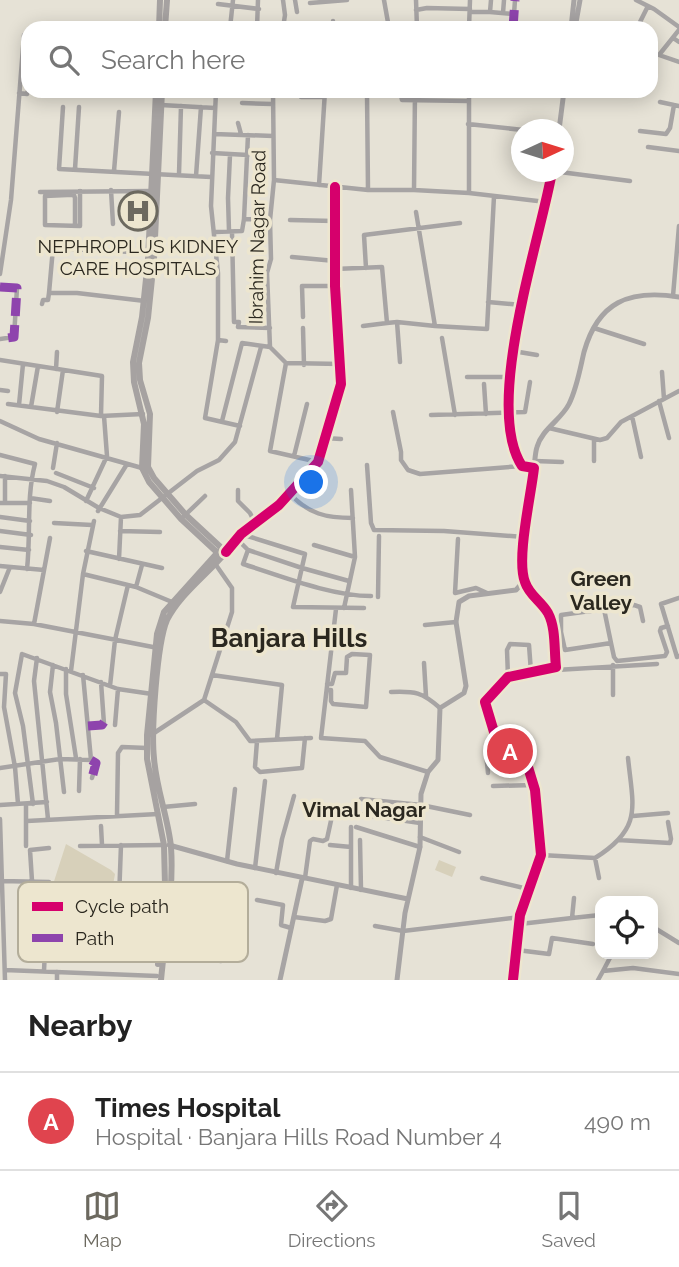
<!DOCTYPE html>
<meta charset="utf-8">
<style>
:root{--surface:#fff;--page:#f6f6f6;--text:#222;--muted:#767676;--line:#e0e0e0;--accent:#6c695f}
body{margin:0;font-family:Raleway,sans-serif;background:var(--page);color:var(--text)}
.controls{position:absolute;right:21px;bottom:21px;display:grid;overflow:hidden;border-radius:14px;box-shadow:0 4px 18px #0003}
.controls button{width:63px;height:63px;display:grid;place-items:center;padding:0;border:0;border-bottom:2px solid var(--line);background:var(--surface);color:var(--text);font:35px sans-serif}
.compass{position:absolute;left:511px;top:119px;width:63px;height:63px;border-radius:50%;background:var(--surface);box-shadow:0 4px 18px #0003;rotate:86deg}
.you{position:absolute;left:312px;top:483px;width:24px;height:24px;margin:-18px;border:5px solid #fff;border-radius:50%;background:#1a73e8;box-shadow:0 0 0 10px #1a73e833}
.badge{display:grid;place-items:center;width:46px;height:46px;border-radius:50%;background:var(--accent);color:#fff;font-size:23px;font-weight:700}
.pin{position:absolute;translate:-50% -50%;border:4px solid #fff;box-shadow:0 2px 7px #0006}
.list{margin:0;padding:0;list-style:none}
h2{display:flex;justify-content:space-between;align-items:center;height:91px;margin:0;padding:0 28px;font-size:30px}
h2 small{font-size:23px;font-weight:400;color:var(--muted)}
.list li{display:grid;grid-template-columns:46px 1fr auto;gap:21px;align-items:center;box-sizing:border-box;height:98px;padding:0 28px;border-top:2px solid var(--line)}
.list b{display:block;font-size:26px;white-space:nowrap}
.list p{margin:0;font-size:23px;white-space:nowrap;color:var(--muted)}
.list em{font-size:23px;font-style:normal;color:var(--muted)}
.icon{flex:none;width:38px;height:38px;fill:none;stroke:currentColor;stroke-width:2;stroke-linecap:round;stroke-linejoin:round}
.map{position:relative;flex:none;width:679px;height:980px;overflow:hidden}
.search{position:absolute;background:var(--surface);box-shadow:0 4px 18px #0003;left:21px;right:21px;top:21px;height:77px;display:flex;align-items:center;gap:18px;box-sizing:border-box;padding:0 24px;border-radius:21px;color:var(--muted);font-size:26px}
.sheet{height:189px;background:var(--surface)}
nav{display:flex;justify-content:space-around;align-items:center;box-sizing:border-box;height:98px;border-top:2px solid var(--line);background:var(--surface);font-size:19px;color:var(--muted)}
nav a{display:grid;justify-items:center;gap:4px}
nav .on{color:var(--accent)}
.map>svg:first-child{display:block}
.green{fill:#d7d0ba}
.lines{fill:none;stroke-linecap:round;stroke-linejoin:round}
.minor{stroke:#a7a4a4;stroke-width:4.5}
.tertiary{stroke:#a7a4a4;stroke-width:5}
.secondary{stroke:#a6a2a1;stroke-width:6}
.quiet{stroke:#8e44ad;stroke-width:9;stroke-dasharray:18 9;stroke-linecap:butt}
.cycleway-casing{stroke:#ede6cf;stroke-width:15}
.cycleway{stroke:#d6006c;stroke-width:10}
.labels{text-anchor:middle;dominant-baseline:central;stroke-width:7;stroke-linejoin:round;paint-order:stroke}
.street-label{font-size:19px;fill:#2b281f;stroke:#ede6cf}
.poi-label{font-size:19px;fill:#2b281f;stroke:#ede6cf}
.neighbourhood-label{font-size:21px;font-weight:bold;fill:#2b281f;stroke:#ede6cf}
.district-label{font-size:26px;font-weight:bold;fill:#2b281f;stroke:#ede6cf}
.key{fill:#ede6cf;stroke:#b3ad9a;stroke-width:2}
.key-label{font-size:19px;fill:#2b281f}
</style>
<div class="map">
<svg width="679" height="980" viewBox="0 0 679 980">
<rect width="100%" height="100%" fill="#e6e2d6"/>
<path class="green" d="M 66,844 L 111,870 L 115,874 L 113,885 L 116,889 L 58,886 L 55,904 L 47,903 Z
M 439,860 L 456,867 L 452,877 L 435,870 Z"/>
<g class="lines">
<path class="minor" d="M 283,0 L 285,15 L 283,28
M 295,0 L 297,12
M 384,0 L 389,28
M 416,0 L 417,28
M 491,0 L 490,12 L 514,14
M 636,0 L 654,9 L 679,27
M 310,3 L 347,0
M 218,4 L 259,9
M 416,10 L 427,8 L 470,9
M 470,12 L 490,12
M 503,13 L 504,0
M 333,21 L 333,28
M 356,27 L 388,23
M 230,28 L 233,0
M 257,28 L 258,0
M 469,28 L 470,0
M 513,28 L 515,0
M 637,28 L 648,6
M 679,30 L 659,55 L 679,62
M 673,38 L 679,42
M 216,91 L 211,206 L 218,273 L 218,340 L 205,418 L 240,426
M 301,91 L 301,97 L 324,97
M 400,91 L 402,100 L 468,101
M 469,91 L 469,193
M 273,92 L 274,180 L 270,220 L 271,259 L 267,273 L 270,347 L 286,363 L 341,364
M 19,93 L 27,94 L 28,91
M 660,102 L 679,106
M 242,103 L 272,104
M 161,105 L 215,108
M 63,107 L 59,169 L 211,177
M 238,123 L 241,134
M 468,124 L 523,130
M 640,131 L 666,134 L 670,128 L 674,105
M 214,134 L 273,136
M 648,147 L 679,151
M 212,153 L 248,155
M 75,169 L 79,107
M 114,171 L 119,112
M 560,172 L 630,181
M 179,174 L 181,106
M 196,176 L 201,107
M 274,180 L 368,190 L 414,190 L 469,193 L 546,202
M 319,185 L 325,91 L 367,93 L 368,190
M 111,190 L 113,224
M 414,190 L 415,91
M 80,191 L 80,226
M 40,192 L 152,191
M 68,192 L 67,195 L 45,196 L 45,225 L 80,226
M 67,195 L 74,195 L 75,198 L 75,226
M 416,212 L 435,326 L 487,329 L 494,196
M 244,219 L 248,135
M 290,220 L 334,221
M 229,231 L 228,198 L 230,155
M 215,232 L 242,231 L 244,219 L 270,220
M 232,232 L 234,322 L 239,322 L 238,327 L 270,328
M 40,248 L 53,248
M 292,257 L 335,261
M 366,268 L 364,235 L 460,223
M 335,269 L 382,267 L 387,323 L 397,322 L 400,362
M 0,274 L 11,200 L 24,35
M 0,287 L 17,288 L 14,337 L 0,339
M 673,296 L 679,226
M 145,301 L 77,293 L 49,293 L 53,248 L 151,253
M 488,302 L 522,305
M 42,304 L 43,300 L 48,300 L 49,293
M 303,317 L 302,286 L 335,286
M 397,322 L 435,326
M 363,326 L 387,323
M 303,328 L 304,365
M 594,328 L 644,344
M 442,338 L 455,415
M 218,340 L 226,341
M 513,351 L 537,355
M 0,360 L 102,376 L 101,415
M 286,363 L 270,451 L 318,462
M 56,369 L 57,352
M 662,372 L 664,399
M 467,377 L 511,377
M 484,384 L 486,414
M 0,390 L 8,391
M 659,401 L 669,438
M 8,404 L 101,416 L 143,414
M 19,405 L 23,364
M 31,407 L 38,366
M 57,412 L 63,370
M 393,412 L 401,452 L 401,460 L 408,470 L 420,474 L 522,466
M 431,415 L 525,412 L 530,382
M 632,416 L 641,457
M 0,421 L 39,439 L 142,468
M 222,421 L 242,343 L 270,347
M 549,428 L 600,440 L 607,438 L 621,422 L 679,391
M 325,438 L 341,439
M 0,455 L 35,464 C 26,498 31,534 27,569
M 294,456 L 307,404
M 535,461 L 562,462
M 594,461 L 594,439
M 367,465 L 371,523 L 374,530 L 444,531 L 524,537
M 53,468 L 57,443
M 56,473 L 94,488
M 0,476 L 47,481 L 64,487 L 99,508 L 121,517 L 140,515 L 197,471 L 219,460 L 235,442 L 261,347
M 5,476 L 5,503
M 238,490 L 238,501 L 250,513 L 255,523
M 290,494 C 309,514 326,518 353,518
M 30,498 L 50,501
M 86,501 L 107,456 L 104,416
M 0,503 L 30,503
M 98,511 L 127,464
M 0,517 L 30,521
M 181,519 L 205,496
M 54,523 L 92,525
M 0,531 L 31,535
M 120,531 L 160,532
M 241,534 L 305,554 L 293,607 L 364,608
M 236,538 L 248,550 L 302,568 L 349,581
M 458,539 L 455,593 L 476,588 L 487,593
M 314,545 L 355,557
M 0,547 L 29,550
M 248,550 L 243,564 C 281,576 331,596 371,596
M 86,551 L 162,568
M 226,552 L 241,534 L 279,505 L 318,462 L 341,384 L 335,286 L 335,187
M 119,559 L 121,517
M 0,566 L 44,570
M 83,574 L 136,587 L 172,602
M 136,587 L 142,565
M 0,592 L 10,567
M 378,597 L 379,536
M 679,598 L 661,604 L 677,657 L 679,656
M 344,608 L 355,557 L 351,490
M 336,609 L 321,738 L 365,741 L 380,757 L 428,772
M 0,621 L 34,624 L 158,648
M 34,624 L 50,538
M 425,625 L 456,622
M 561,632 L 565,650 L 611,643 L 604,609
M 553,633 L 561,632 L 561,615 L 634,605 L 640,607 L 643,621
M 611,643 L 614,657 L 617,661 L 665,656 L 667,652 L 660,631 L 661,628 L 668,626
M 37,658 L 34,681 L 48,819
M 424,663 L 426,696
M 53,665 L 50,692 L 56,723 L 64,792
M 613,665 L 613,695
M 66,669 L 66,694 L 76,758
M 556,670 L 657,664
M 71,671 L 83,574 L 94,521
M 0,674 L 6,674 L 4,707 L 15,767 L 18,804
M 212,675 L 282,685 L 277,739
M 508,677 L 507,650 L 510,644 L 529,645 L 531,672
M 110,686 L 115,640 L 128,585
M 327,690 L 331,690 L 331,701 L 333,704 L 366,707 L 370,655 L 352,654 L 347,657 L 346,673 L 335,673 L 332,684 L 327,684
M 391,692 C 415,691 422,692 440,708
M 204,700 L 236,722 L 250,741 L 311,738
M 115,725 L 118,689
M 88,726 L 104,724 L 101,682
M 151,735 L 204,700 L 232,612 L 232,588 L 216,565
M 257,741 L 255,767 L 260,772 L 302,768 L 305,738
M 91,760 L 96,763 L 92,778
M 0,768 L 60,759 L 91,760 L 83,675
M 488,773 C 487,757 482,743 494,732
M 493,786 L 534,785
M 79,791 L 80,759
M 361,799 L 421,805 L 470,815
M 33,804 L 23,726 L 15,693 L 22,654 L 118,689 L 152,694
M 0,805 L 47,802
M 163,807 L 195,804
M 352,813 L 420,823
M 117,815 L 118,753 L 122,747 L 147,748
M 633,816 L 668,813
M 0,819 L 5,980
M 27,821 L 158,814
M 101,826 L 102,845
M 356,827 L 420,847
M 420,837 L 459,852
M 360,840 L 361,890
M 618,840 L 670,843 L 671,839 L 668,822
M 330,845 L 351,847
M 26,846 L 26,805
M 80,846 L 164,845
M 541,855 L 595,858 C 643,828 633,807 628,758
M 595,858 L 599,878
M 227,861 L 235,789
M 255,868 L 265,781
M 276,873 L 282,839 L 294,796
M 305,878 L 310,841 L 313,839 L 323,841 L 327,839 L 332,816
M 482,878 L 528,889
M 1,881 L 49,882
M 32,881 L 30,850 L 49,848
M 351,888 L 351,827
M 257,900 L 283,905 L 281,925 L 291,928
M 169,911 L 198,921
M 294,917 L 325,921 L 331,919 L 337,885
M 572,918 L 600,915
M 520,924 L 572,918 L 574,898
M 375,926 L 403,931 L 520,917
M 653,927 L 679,943
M 45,946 L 117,952 L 159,952 L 221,961
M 517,950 L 549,954 L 552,938 L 593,944
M 117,952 L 121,845
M 612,954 L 603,971 L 633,968 L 679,974
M 5,970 L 157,976
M 44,971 L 47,907 L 120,910
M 57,980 L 57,972
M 598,980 L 603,971"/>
<path class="tertiary" d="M 571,28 L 574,0
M 575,28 L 580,0
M 559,130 L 564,91
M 534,468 C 535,461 535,453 537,447 C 542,429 561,420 569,404 C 577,388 580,369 584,352 C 598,302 629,289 679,297
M 169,845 L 237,864 L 408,899
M 280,980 L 302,879
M 397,980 L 405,913 L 420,847 L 421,794 L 428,772 L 438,760 L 440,708 L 464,693 L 466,686 L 456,622 L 459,602 L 469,596 L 516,590 L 524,581
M 513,980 L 520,915 L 541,855 L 535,790 L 521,744 L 494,732 L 485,702 L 508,677 L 556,667 C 554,650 556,628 548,613 C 541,601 529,595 525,582 C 516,559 531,496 534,468 L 522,466 C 483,407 540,240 552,172"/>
<path class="secondary" d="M 159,28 L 160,0
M 165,28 L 167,0
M 156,91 L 148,260 L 142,317 L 133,362 L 134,382 L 144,424 L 142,468 L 149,482 L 181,519 L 222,557
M 158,964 L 165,885 L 164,845 L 147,759 L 147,735 L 157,634 L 164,612 L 218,552
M 161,980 C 165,936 174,891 171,847 C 168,817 156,788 154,758 C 151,731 157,643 167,620 C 180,594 208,574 226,552 L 186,515 L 154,478 L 148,467 L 150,414 L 140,380 L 139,363 L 148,318 L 154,259 L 162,91"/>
<path class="quiet" d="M 333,21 L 333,28
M 513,28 L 515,0
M 0,287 L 17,288 L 14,337 L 0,339
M 88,726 L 102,725 L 104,722
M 91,760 L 96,763 L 92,778"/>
<g class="cycleway-casing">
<path id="cycleway" d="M 226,552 L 241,534 L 279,505 L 318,462 L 341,384 L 335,286 L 335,187
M 513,980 L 520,915 L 541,855 L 535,790 L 521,744 L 494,732 L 485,702 L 508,677 L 556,667 C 554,650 556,628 548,613 C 541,601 529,595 525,582 C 516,559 531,496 534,468 L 522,466 C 483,407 540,240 552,172"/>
</g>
<use href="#cycleway" class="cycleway"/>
</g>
<defs>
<g id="hospital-ring" transform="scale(2.0125)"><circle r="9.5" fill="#ede6cf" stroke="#6c695f" stroke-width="1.5"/><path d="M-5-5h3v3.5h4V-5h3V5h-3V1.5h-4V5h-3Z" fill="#6c695f"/></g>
</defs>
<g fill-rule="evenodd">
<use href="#hospital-ring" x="138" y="211"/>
</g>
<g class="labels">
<g class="street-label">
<text transform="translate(257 237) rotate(-89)">Ibrahim Nagar Road</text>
</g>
<g class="poi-label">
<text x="138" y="246">NEPHROPLUS KIDNEY<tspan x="138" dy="22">CARE HOSPITALS</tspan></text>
</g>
<g class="neighbourhood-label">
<text x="601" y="578">Green<tspan x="601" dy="24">Valley</tspan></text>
<text x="364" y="809">Vimal Nagar</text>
</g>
<g class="district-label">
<text x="289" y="638">Banjara Hills</text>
</g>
</g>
<rect x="18" y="882" width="230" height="80" rx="10" class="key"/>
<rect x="32" y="902" width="31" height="9" fill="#d6006c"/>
<rect x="32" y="934" width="31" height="8" fill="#8e44ad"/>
<g class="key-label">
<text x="75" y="913">Cycle path</text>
<text x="75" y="945">Path</text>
</g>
</svg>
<div class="controls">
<button><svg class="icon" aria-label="locate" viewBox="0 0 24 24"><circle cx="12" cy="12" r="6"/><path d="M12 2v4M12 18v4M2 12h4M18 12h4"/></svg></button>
</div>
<svg class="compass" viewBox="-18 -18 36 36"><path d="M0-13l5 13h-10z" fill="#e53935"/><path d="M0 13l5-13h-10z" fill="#767676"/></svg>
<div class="you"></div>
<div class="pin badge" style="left:510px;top:751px;background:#e0444e">A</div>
<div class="search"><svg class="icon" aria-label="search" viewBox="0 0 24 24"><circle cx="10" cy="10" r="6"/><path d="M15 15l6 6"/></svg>Search here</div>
</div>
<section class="sheet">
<h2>Nearby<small></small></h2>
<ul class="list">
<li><span class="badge" style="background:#e0444e">A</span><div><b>Times Hospital</b><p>Hospital · Banjara Hills Road Number 4</p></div><em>490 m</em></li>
</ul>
</section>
<nav>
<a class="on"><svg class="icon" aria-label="map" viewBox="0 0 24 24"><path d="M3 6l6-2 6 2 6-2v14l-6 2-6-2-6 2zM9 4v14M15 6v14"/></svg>Map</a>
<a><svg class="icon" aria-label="directions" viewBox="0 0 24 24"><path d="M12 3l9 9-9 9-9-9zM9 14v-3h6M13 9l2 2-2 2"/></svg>Directions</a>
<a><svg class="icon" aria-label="saved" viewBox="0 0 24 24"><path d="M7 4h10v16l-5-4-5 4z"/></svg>Saved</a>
</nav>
